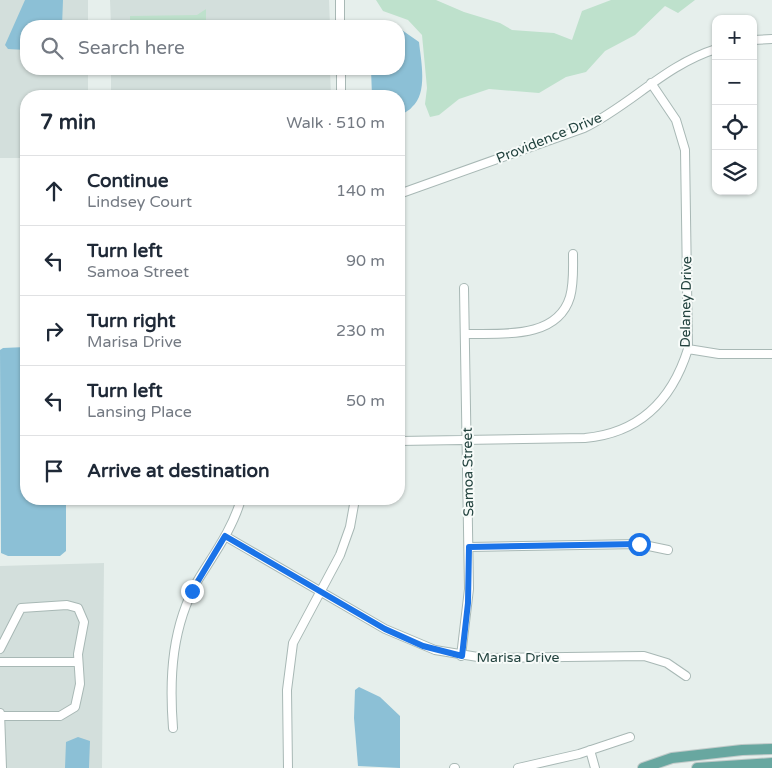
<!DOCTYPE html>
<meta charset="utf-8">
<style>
:root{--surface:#fff;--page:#f2f2f3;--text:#1f2937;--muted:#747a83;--line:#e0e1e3}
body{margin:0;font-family:"Varela Round",sans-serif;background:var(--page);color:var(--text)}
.controls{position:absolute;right:15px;top:15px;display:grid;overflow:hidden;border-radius:10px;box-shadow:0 1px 4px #0004}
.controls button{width:45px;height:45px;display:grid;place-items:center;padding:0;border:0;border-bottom:1px solid var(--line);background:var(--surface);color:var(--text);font:25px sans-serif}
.stop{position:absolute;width:15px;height:15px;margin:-11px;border:4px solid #1a73e8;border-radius:50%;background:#fff}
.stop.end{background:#1a73e8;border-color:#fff;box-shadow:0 1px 5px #0008}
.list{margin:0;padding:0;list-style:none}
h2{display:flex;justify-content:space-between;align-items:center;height:65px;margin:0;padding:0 20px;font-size:21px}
h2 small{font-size:16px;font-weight:400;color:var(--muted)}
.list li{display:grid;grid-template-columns:32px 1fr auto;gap:15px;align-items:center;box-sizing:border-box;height:70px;padding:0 20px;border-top:1px solid var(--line)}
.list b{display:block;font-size:19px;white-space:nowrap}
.list p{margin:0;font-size:16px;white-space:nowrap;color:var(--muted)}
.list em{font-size:16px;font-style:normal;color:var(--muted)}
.icon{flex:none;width:28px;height:28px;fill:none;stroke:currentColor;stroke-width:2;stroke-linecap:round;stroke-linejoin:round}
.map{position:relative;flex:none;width:772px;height:768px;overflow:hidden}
.search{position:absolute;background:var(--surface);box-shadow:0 1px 4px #0004;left:20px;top:20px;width:385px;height:55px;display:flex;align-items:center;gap:12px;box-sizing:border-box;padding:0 18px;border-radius:20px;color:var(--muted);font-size:19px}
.panel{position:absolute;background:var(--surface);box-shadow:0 1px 4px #0004;left:20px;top:90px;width:385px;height:415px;border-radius:20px}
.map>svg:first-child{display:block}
.built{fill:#d3dfdc}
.green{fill:#bee1cc}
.water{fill:#8cc0d6}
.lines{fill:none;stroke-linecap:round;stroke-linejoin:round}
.minor-casing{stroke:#a8b8b5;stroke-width:10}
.major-casing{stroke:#c1cac9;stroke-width:12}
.minor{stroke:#fff;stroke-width:8}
.major{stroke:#68a7a0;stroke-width:10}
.route{stroke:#1a73e8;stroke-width:6}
.labels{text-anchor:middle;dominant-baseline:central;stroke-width:4;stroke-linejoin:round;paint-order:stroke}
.street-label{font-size:14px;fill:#23433f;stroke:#f7fbf9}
</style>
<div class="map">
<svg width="772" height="768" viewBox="0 0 772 768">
<rect width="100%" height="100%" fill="#e6efec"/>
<path class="built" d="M 0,0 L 88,0 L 88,26 L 26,26 L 26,69 L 88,69 L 88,96 L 26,96 L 26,158 L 0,158 Z
M 110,0 L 329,0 L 330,26 L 111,26 Z
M 111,69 L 330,69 L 331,96 L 111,96 Z
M 104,563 L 102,768 L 0,768 L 0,566 Z"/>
<path class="green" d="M 376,0 L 436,0 L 464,12 L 500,23 L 512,30 L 554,33 L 572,40 L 582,11 L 611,0 L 695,0 L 678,13 L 665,6 L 635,35 L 605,51 L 586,72 L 566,77 L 539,93 L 489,89 L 459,99 L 439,115 L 430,117 L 425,104 L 427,88 L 422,35 L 408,20 L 383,11 Z
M 206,9 L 206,26 L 130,26 L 130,16 L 197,15 Z"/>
<path class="water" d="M 25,0 L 63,0 L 62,26 L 26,26 L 26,50 L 8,49 L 5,45 Z
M 399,28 L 419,42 C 421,61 428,93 412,107 C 409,111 403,113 399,116 L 399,96 L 372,96 L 371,69 L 399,69 Z
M 26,347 L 26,499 L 66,499 L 66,551 L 60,556 L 8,556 L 1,553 L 0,350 L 3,348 Z
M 359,687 L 380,697 L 400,716 L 400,768 L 358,766 L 354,718 L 355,690 Z
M 78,737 L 90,741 L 89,768 L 65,768 L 66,742 Z"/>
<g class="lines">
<g class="minor-casing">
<path id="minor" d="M 340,0 L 340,26
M 753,40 L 772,39
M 341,69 L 341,96
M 399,194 L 584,128 C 631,105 665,65 716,49
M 465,334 C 501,333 557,340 570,297 C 574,283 573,268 573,254
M 688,349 L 719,354 L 772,354
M 399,441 L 585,438 C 640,433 672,400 688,349 L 685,150 L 676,120 L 651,83
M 225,536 L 385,629 L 435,650 L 484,658 L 644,656 L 667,663 L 686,676
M 469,547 L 639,544 L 668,550
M 0,649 L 21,608 L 67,605 L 78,608 L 84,622 L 78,654 L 80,684 L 75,707 L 60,716 L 0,716
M 461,656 L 469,589 L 464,288
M 0,662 L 78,662
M 0,713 L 2,768
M 173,728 C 169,676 172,626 198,580 C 214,554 233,528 241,499
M 590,750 L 595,768
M 288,768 L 287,690 L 293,643 L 340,555 L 350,527 L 355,499
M 454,768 L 455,768
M 518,768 L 579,754 L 630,737"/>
</g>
<g class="major-casing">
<path id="major" d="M 643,768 L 672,758 L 742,750 L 772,749
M 697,768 L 772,763"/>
</g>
<use href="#minor" class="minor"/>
<use href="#major" class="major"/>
</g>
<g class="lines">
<path class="route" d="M 192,591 L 225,536 L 385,629 L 423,646 L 462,656 L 468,603 L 469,547 L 639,544"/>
</g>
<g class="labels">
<g class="street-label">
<text transform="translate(549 138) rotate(-22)">Providence Drive</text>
<text transform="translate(686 302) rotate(-89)">Delaney Drive</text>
<text transform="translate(468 472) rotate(-91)">Samoa Street</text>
<text x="518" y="657">Marisa Drive</text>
</g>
</g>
</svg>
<div class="controls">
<button>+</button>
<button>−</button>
<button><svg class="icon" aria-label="locate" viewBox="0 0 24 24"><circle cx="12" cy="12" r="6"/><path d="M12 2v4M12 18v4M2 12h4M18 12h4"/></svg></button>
<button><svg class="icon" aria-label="layers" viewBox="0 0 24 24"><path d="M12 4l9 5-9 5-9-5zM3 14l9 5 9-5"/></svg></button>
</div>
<div class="stop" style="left:639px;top:544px"></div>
<div class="stop end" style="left:192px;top:591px"></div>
<div class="search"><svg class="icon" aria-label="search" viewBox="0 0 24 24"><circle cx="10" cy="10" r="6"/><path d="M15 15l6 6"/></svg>Search here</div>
<section class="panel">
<h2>7 min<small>Walk · 510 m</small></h2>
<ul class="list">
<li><svg class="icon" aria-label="ahead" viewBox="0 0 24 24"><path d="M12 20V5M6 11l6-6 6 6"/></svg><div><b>Continue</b><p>Lindsey Court</p></div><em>140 m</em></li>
<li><svg class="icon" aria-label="left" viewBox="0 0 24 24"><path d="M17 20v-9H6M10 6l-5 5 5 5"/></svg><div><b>Turn left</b><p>Samoa Street</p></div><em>90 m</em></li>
<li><svg class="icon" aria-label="right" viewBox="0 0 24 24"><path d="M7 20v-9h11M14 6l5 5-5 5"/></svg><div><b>Turn right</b><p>Marisa Drive</p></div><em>230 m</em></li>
<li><svg class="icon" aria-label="left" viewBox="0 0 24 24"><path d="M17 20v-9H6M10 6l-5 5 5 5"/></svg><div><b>Turn left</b><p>Lansing Place</p></div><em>50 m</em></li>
<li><svg class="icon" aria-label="arrive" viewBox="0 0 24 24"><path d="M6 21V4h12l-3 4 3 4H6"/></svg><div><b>Arrive at destination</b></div></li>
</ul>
</section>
</div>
